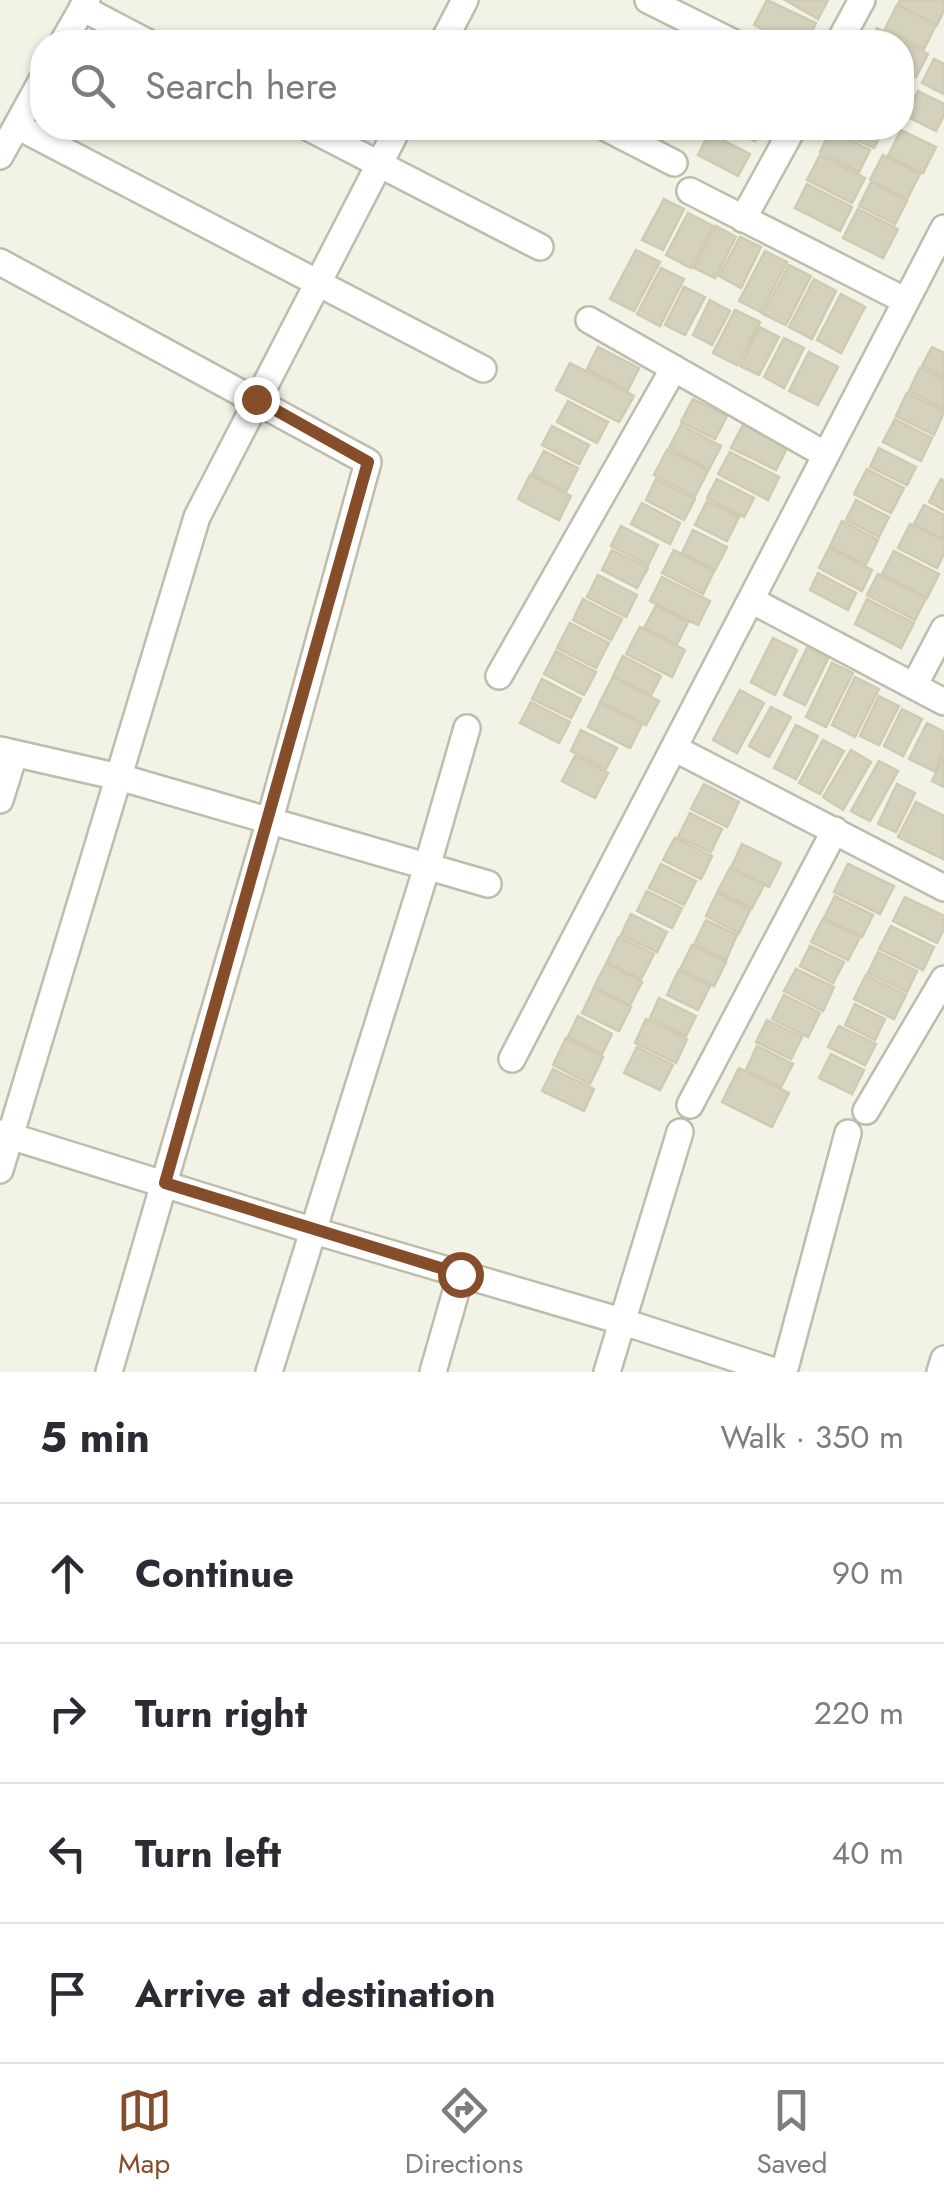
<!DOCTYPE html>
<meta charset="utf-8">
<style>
:root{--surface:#fff;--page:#f2f2f3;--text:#2b2b33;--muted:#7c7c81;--line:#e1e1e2;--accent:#854d2a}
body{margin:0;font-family:Jost,sans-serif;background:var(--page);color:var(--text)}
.stop{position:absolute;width:30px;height:30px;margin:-22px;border:8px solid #854d2a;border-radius:50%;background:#fff}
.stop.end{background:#854d2a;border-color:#fff;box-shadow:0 2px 10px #0008}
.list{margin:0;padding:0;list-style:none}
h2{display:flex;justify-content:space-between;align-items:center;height:130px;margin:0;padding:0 40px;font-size:42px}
h2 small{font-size:32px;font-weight:400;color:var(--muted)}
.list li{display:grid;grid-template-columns:65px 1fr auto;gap:30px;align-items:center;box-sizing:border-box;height:140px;padding:0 40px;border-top:2px solid var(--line)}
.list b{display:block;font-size:38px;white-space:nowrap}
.list em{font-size:32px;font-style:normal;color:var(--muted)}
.icon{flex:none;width:55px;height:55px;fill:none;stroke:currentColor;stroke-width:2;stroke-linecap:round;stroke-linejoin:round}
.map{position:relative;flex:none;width:944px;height:1372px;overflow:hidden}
.search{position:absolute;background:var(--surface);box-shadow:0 2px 8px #0004;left:30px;right:30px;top:30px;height:110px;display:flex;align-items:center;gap:25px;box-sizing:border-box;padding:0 35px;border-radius:40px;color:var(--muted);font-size:38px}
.sheet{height:690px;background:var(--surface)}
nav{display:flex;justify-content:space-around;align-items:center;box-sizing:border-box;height:140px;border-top:2px solid var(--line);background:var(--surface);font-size:28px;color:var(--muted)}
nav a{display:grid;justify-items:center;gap:5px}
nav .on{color:var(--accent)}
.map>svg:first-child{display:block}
.building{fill:#d4d1bd;stroke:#cfcbb0;stroke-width:2.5}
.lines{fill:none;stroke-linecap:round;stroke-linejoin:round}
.minor-casing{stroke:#bebcaa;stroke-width:30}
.minor{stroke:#fff;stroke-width:25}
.route{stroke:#854d2a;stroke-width:12}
</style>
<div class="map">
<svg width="944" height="1372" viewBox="0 0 944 1372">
<rect width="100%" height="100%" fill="#f3f2e7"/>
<path class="building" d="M 767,0 L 816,23 L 806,42 L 789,42 L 754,25 Z
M 785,0 L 828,0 L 818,19 Z
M 900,0 L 944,0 L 944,10 L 937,25 L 898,5 Z
M 897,5 L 936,25 L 924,49 L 885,29 Z
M 877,28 L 928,54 L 916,77 L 902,70 L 902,42 L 869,42 Z
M 934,59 L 944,64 L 944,94 L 922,83 Z
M 918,91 L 944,104 L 944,115 L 936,131 L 906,116 Z
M 728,128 L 762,128 L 755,141 Z
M 832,128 L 884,128 L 874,148 Z
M 831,130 L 870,150 L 859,172 L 820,152 Z
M 901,130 L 936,147 L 923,173 L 888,156 Z
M 709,133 L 750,154 L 738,176 L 698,155 Z
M 820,155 L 865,178 L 852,203 L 807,180 Z
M 883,155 L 920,174 L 907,199 L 870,180 Z
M 871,182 L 907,201 L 895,224 L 859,206 Z
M 807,184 L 852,207 L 840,231 L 795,208 Z
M 664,199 L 684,209 L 663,250 L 642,240 Z
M 858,209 L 898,229 L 883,258 L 843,238 Z
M 688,213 L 713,226 L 691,268 L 666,255 Z
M 716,226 L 736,237 L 715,278 L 694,268 Z
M 740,237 L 761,247 L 741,288 L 719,276 Z
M 636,250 L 660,262 L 634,311 L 610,299 Z
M 765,251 L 787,262 L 761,312 L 739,301 Z
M 789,265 L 811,276 L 786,325 L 763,314 Z
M 661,268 L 684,279 L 660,326 L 637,314 Z
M 814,279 L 836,291 L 812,339 L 789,327 Z
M 684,287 L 705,297 L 685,335 L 665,325 Z
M 841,294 L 865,307 L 841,353 L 817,340 Z
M 710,300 L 730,311 L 712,345 L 693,335 Z
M 735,310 L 760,322 L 737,365 L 713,353 Z
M 760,327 L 779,337 L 759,375 L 740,366 Z
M 784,338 L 804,348 L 784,388 L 764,377 Z
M 598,347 L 639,368 L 628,390 L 587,369 Z
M 932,347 L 944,353 L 944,377 L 922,366 Z
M 809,352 L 838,367 L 818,405 L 789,391 Z
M 570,363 L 634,396 L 619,422 L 556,390 Z
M 920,368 L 944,380 L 944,409 L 909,391 Z
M 907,393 L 944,412 L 934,435 L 896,416 Z
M 693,399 L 727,416 L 715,439 L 681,422 Z
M 568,401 L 608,422 L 597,443 L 557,422 Z
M 895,419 L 932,438 L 921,461 L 883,442 Z
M 744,423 L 788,446 L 776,470 L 731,448 Z
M 681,425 L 721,446 L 709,469 L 669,448 Z
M 552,426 L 589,445 L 579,464 L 542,445 Z
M 879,448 L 916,467 L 907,485 L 870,467 Z
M 667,450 L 708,471 L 695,496 L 654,475 Z
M 544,451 L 578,468 L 566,492 L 532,474 Z
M 730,452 L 779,477 L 768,500 L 718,474 Z
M 867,469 L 904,488 L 891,513 L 854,494 Z
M 530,475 L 571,496 L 559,520 L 518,499 Z
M 656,479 L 695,499 L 684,520 L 646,500 Z
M 717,479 L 754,498 L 744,517 L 707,498 Z
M 941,479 L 944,481 L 944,510 L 929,502 Z
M 856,500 L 889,517 L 879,537 L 846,520 Z
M 707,501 L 739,517 L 727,541 L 695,525 Z
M 642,503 L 680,523 L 670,544 L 631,524 Z
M 924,505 L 944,515 L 944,539 L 914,524 Z
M 842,521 L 878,540 L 866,564 L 830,546 Z
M 910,524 L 944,541 L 944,554 L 937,568 L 898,548 Z
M 621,526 L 658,545 L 648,565 L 611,546 Z
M 693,530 L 727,547 L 715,570 L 682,553 Z
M 829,548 L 872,570 L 862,591 L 819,568 Z
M 612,550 L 648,568 L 637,588 L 602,570 Z
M 674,550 L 714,571 L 703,594 L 662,573 Z
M 894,551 L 939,574 L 927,598 L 882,574 Z
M 818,573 L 856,593 L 848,610 L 810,590 Z
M 878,574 L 926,598 L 915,620 L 867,595 Z
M 598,575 L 637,595 L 626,617 L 587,597 Z
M 662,577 L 710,601 L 698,625 L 650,601 Z
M 583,599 L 622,619 L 611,640 L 573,620 Z
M 867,599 L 914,623 L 901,648 L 855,624 Z
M 656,606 L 688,622 L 677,644 L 644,628 Z
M 570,623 L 609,643 L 596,668 L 557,648 Z
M 640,627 L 685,650 L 672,677 L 626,654 Z
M 773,638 L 797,650 L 775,695 L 751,682 Z
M 807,648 L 828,659 L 805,705 L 784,695 Z
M 556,651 L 596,672 L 584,695 L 544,674 Z
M 623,656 L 661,676 L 651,695 L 613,676 Z
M 832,663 L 853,673 L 826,727 L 806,717 Z
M 613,677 L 659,701 L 646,725 L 600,702 Z
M 855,677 L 879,689 L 855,737 L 832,725 Z
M 542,679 L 581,699 L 571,718 L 532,699 Z
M 740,690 L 764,703 L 737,753 L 713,740 Z
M 879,696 L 899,706 L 879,745 L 860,736 Z
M 531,702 L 570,722 L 559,743 L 520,723 Z
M 600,703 L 642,724 L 630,748 L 588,727 Z
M 771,707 L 791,717 L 769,757 L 749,746 Z
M 902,709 L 922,719 L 903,756 L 884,746 Z
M 927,723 L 944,732 L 944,751 L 934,771 L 909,759 Z
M 796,725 L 818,736 L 796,779 L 774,768 Z
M 581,730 L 617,748 L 606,769 L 571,751 Z
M 823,740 L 844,751 L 820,794 L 799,783 Z
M 851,750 L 871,762 L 843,810 L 823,797 Z
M 575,756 L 608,773 L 595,798 L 562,781 Z
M 944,756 L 944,787 L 932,781 Z
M 879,761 L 898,771 L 870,821 L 851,811 Z
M 704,784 L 739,802 L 727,827 L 691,809 Z
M 897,784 L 915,793 L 896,832 L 878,824 Z
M 916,802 L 944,816 L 943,859 L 898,837 Z
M 690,813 L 722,829 L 711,852 L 678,837 Z
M 675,838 L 712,856 L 701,879 L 663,860 Z
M 742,844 L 781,863 L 769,887 L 731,868 Z
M 661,864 L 696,881 L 684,905 L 649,888 Z
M 848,864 L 894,886 L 880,914 L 834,892 Z
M 730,868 L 764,885 L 752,908 L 718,891 Z
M 647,891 L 682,908 L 672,928 L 637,911 Z
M 717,893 L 750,910 L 739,933 L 706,916 Z
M 835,896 L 873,915 L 862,937 L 824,918 Z
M 905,897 L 944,916 L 944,929 L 937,943 L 893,921 Z
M 631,914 L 667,932 L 657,952 L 621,935 Z
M 823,919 L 860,937 L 848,960 L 811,942 Z
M 706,920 L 737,935 L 726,960 L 694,945 Z
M 891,926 L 934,947 L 923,970 L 879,949 Z
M 619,937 L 654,954 L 641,979 L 607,962 Z
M 692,945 L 726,962 L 714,986 L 680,970 Z
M 810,946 L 844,962 L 833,983 L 800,966 Z
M 878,952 L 917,971 L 907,992 L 868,973 Z
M 606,964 L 642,982 L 630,1005 L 594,987 Z
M 796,969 L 834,987 L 823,1011 L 784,991 Z
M 679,970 L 710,986 L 698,1010 L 667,995 Z
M 866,975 L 906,995 L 894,1019 L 854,999 Z
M 594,988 L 631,1007 L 619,1031 L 582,1013 Z
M 784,995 L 820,1013 L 808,1037 L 772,1019 Z
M 659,998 L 696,1016 L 686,1036 L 650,1018 Z
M 855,1004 L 885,1019 L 875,1040 L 845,1025 Z
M 578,1016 L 612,1034 L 602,1054 L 568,1037 Z
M 646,1019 L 687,1039 L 676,1063 L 635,1043 Z
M 767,1020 L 802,1037 L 791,1059 L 756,1042 Z
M 839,1026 L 876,1044 L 865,1065 L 828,1047 Z
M 566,1038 L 603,1057 L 590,1084 L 553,1065 Z
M 757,1046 L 793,1064 L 781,1087 L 746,1070 Z
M 637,1047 L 673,1065 L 660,1090 L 624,1073 Z
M 831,1054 L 864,1070 L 852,1094 L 819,1078 Z
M 739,1068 L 789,1093 L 772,1127 L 722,1102 Z
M 553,1069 L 594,1089 L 584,1111 L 542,1091 Z"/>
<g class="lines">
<g class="minor-casing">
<path id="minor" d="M 648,0 L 732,42
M 82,8 L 147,42
M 63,42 L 87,0
M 443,42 L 465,0
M 839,42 L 862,0
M 17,126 L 483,369
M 309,128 L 540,247
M 606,128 L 674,163
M 0,156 L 42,80
M 690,191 L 906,301
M 743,219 L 793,128
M 0,262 L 368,462 L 269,823 L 109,1372
M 589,320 L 826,455
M 751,600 L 944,702
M 499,676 L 674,368
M 914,686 L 944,629
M 674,748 L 944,888
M 0,750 L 119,777 L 488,884
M 0,800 L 14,755
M 512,1059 L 944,228
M 690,1105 L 835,830
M 866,1111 L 944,979
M 0,1133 L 311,1230 L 621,1321 L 777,1372
M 0,1170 L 197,517 L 398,128
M 269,1372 L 427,867 L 467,728
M 433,1372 L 461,1274
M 607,1372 L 680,1132
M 784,1372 L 848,1133
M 940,1372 L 944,1359"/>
</g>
<use href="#minor" class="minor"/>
</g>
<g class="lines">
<path class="route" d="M 256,399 L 368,462 L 165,1183 L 460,1274"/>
</g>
</svg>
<div class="stop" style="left:460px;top:1274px"></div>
<div class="stop end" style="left:256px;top:399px"></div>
<div class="search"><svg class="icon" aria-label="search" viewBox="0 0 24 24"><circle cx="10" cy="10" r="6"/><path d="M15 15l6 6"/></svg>Search here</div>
</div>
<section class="sheet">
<h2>5 min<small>Walk · 350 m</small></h2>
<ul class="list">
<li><svg class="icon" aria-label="ahead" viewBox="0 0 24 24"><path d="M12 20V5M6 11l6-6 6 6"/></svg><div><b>Continue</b></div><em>90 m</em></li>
<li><svg class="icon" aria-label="right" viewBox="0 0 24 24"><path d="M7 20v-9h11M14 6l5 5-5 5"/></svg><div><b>Turn right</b></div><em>220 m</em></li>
<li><svg class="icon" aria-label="left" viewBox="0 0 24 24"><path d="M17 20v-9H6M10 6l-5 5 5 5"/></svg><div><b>Turn left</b></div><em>40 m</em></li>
<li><svg class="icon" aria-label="arrive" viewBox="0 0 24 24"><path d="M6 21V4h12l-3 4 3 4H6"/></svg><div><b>Arrive at destination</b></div></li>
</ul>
</section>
<nav>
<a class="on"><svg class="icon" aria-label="map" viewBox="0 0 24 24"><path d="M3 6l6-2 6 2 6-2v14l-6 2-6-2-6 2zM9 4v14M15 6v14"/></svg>Map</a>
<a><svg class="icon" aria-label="directions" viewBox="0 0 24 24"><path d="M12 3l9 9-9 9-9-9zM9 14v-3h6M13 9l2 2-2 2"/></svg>Directions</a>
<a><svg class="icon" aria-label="saved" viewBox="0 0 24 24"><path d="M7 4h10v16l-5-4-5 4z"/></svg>Saved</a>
</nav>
